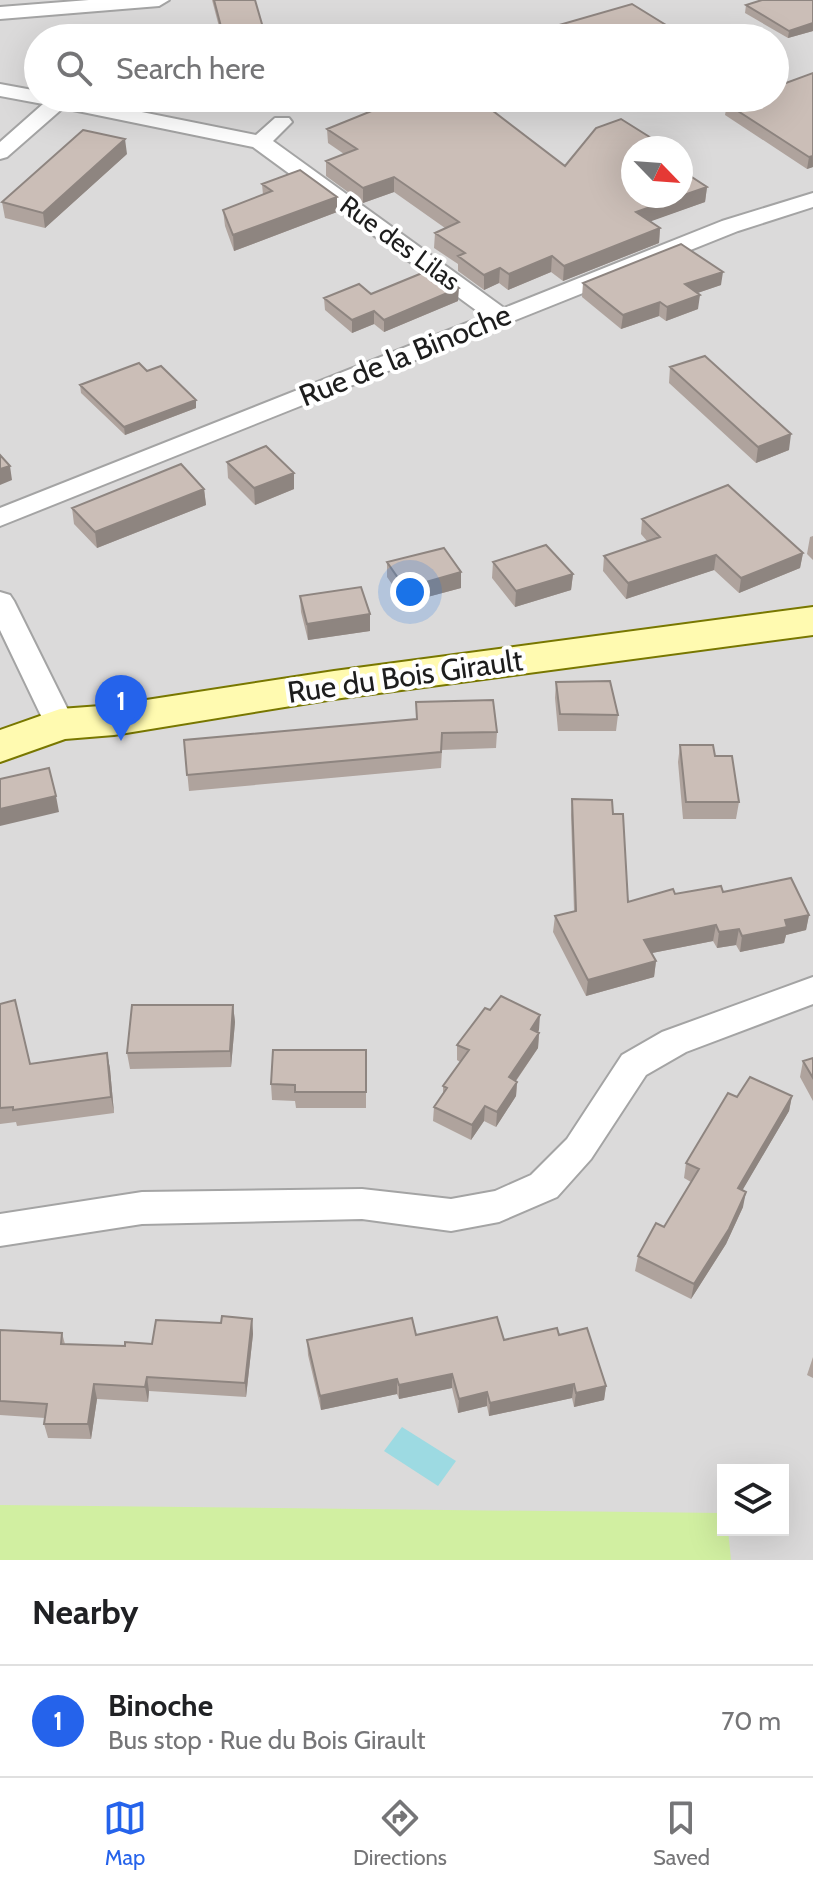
<!DOCTYPE html>
<meta charset="utf-8">
<style>
:root{--surface:#fff;--page:#f6f6f6;--text:#202124;--muted:#757577;--line:#e0e0e0;--accent:#2563eb}
body{margin:0;font-family:Cabin,sans-serif;background:var(--page);color:var(--text)}
.controls{position:absolute;right:24px;bottom:24px;display:grid;overflow:hidden;border-radius:0px;box-shadow:0 8px 32px #0002}
.controls button{width:72px;height:72px;display:grid;place-items:center;padding:0;border:0;border-bottom:2px solid var(--line);background:var(--surface);color:var(--text);font:40px sans-serif}
.compass{position:absolute;left:621px;top:136px;width:72px;height:72px;border-radius:50%;background:var(--surface);box-shadow:0 8px 32px #0002;rotate:115deg}
.you{position:absolute;left:410px;top:592px;width:28px;height:28px;margin:-20px;border:6px solid #fff;border-radius:50%;background:#1a73e8;box-shadow:0 0 0 12px #1a73e833}
.badge{display:grid;place-items:center;width:52px;height:52px;border-radius:50%;background:var(--accent);color:#fff;font-size:26px;font-weight:700}
.pin{position:absolute;translate:-50% -66px;filter:drop-shadow(0 2px 4px #0008)}
.pin::after{content:'';position:absolute;top:42px;width:28px;height:24px;background:inherit;clip-path:polygon(0 0,100% 0,50% 100%)}
.list{margin:0;padding:0;list-style:none}
h2{display:flex;justify-content:space-between;align-items:center;height:104px;margin:0;padding:0 32px;font-size:34px}
h2 small{font-size:26px;font-weight:400;color:var(--muted)}
.list li{display:grid;grid-template-columns:52px 1fr auto;gap:24px;align-items:center;box-sizing:border-box;height:112px;padding:0 32px;border-top:2px solid var(--line)}
.list b{display:block;font-size:30px;white-space:nowrap}
.list p{margin:0;font-size:26px;white-space:nowrap;color:var(--muted)}
.list em{font-size:26px;font-style:normal;color:var(--muted)}
.icon{flex:none;width:44px;height:44px;fill:none;stroke:currentColor;stroke-width:2;stroke-linecap:round;stroke-linejoin:round}
.map{position:relative;flex:none;width:813px;height:1560px;overflow:hidden}
.search{position:absolute;background:var(--surface);box-shadow:0 8px 32px #0002;left:24px;right:24px;top:24px;height:88px;display:flex;align-items:center;gap:20px;box-sizing:border-box;padding:0 28px;border-radius:44px;color:var(--muted);font-size:30px}
.sheet{height:216px;background:var(--surface)}
nav{display:flex;justify-content:space-around;align-items:center;box-sizing:border-box;height:112px;border-top:2px solid var(--line);background:var(--surface);font-size:22px;color:var(--muted)}
nav a{display:grid;justify-items:center;gap:4px}
nav .on{color:var(--accent)}
.map>svg:first-child{display:block}
.residential{fill:#dbdada;fill-rule:evenodd}
.grass{fill:#d1efa1}
.water{fill:#9ddae2}
.lines{fill:none;stroke-linecap:round;stroke-linejoin:round}
.street-casing{stroke:#a4a4a4;stroke-width:4}
.secondary-casing{stroke:#787700;stroke-width:4}
.street{fill:#fff;fill-rule:evenodd}
.secondary{fill:#fffab0;fill-rule:evenodd}
.wall{fill:#afa39d}
.shaded-wall{fill:#8e8580}
.building{fill:#cbbeb7;stroke:#8e8580;stroke-width:2}
.labels{text-anchor:middle;dominant-baseline:central;stroke-width:8;stroke-linejoin:round;paint-order:stroke}
.far-street-label{font-size:26px;fill:#1d1d1d;stroke:#fff}
.street-label{font-size:30px;fill:#1d1d1d;stroke:#fff}
</style>
<div class="map">
<svg width="813" height="1560" viewBox="0 0 813 1560">
<rect width="100%" height="100%" fill="#efe9e1"/>
<path class="residential" d="M 0,0 L 813,0 L 813,1560 L 0,1560 ZM 38,38 L 775,38 L 775,98 L 38,98 ZM 633,148 L 681,148 L 681,196 L 633,196 ZM 723,1470 L 783,1470 L 783,1530 L 723,1530 Z"/>
<path class="grass" d="M 0,1505 L 723,1513 L 723,1530 L 728,1530 L 731,1560 L 0,1560 Z"/>
<path class="water" d="M 402,1427 L 456,1461 L 438,1486 L 384,1451 Z"/>
<g class="lines">
<g class="street-casing">
<path id="street" d="M 89,0 L 169,0 L 159,6 L 0,19 L 0,7 Z
M 0,84 L 38,91 L 38,98 L 72,98 L 256,135 L 275,118 L 289,118 L 292,122 L 273,141 L 504,308 L 722,221 L 813,193 L 813,207 L 738,231 L 0,526 L 0,508 L 484,316 L 253,147 L 63,108 L 7,157 L 0,159 L 0,142 L 43,104 L 0,96 Z
M 0,592 L 10,595 L 14,601 L 75,724 L 70,731 L 60,734 L 50,731 L 45,724 L 0,630 Z
M 813,977 L 813,1004 L 686,1052 L 646,1075 L 591,1159 L 557,1197 L 499,1222 L 451,1231 L 362,1219 L 142,1224 L 0,1246 L 0,1214 L 142,1192 L 362,1189 L 451,1199 L 495,1191 L 531,1175 L 567,1139 L 622,1055 L 662,1032 Z"/>
</g>
<g class="secondary-casing">
<path id="secondary" d="M 813,607 L 813,635 L 334,699 L 114,735 L 65,739 L 0,762 L 0,730 L 60,709 L 114,705 L 334,671 Z"/>
</g>
<use href="#street" class="street"/>
<use href="#secondary" class="secondary"/>
</g>
<path class="wall" d="M 212,0 L 255,0 L 266,38 L 222,38 Z
M 813,0 L 813,31 L 788,38 L 745,13 L 746,5 Z
M 813,73 L 813,167 L 807,169 L 725,115 L 727,104 Z
M 389,98 L 565,166 L 633,148 L 707,187 L 705,202 L 650,221 L 660,228 L 659,243 L 563,281 L 551,272 L 508,290 L 499,283 L 484,290 L 458,271 L 458,264 L 434,248 L 435,233 L 445,228 L 394,192 L 363,203 L 326,176 L 326,161 L 344,154 L 328,143 L 327,129 L 389,104 Z
M 127,154 L 45,228 L 5,218 L 2,202 Z
M 262,184 L 337,212 L 234,251 L 225,226 L 223,210 L 263,195 Z
M 583,283 L 721,285 L 697,293 L 698,309 L 666,321 L 659,316 L 621,329 L 582,297 Z
M 371,294 L 458,301 L 384,332 L 374,324 L 352,333 L 325,310 L 324,298 Z
M 670,367 L 789,450 L 756,463 L 669,383 Z
M 147,371 L 196,408 L 125,435 L 81,393 L 80,385 Z
M 227,462 L 294,489 L 255,505 L 228,478 Z
M 204,489 L 206,505 L 97,548 L 74,524 L 72,508 Z
M 642,519 L 803,553 L 800,568 L 739,593 L 714,570 L 626,599 L 603,571 L 604,556 L 647,541 L 641,534 Z
M 813,536 L 813,560 L 807,554 L 810,537 Z
M 387,562 L 461,572 L 461,588 L 405,603 L 387,577 Z
M 493,562 L 573,574 L 571,590 L 515,607 L 492,578 Z
M 300,596 L 370,631 L 308,640 L 301,612 Z
M 556,682 L 618,715 L 616,731 L 558,731 L 555,698 Z
M 416,702 L 497,732 L 496,748 L 442,750 L 441,768 L 189,791 L 184,740 L 416,719 Z
M 680,745 L 715,756 L 739,802 L 736,819 L 683,819 L 678,762 Z
M 572,799 L 613,814 L 628,902 L 675,894 L 723,892 L 809,915 L 806,930 L 786,935 L 784,943 L 740,952 L 736,945 L 717,948 L 713,941 L 652,953 L 656,961 L 654,977 L 586,996 L 553,932 L 555,916 L 574,911 L 571,815 Z
M 0,1004 L 30,1064 L 107,1053 L 110,1069 L 114,1113 L 17,1126 L 16,1122 L 0,1124 Z
M 233,1005 L 235,1022 L 231,1067 L 130,1069 L 127,1053 Z
M 539,1030 L 538,1032 L 539,1033 L 538,1048 L 516,1081 L 517,1082 L 516,1096 L 496,1127 L 484,1121 L 471,1140 L 433,1121 L 434,1107 L 443,1093 L 443,1086 L 460,1062 L 457,1060 L 457,1045 Z
M 366,1050 L 366,1108 L 296,1108 L 295,1101 L 272,1100 L 271,1084 Z
M 813,1058 L 813,1101 L 800,1077 L 803,1061 Z
M 792,1096 L 789,1111 L 742,1190 L 743,1207 L 726,1244 L 691,1299 L 635,1271 L 638,1256 L 664,1227 L 691,1182 L 684,1178 L 686,1163 L 737,1097 Z
M 252,1319 L 253,1334 L 246,1397 L 149,1391 L 148,1402 L 97,1399 L 91,1439 L 48,1438 L 44,1424 L 45,1418 L 0,1415 L 0,1330 L 62,1333 L 65,1344 L 125,1346 L 152,1344 L 221,1323 Z
M 416,1335 L 504,1340 L 559,1335 L 606,1386 L 604,1400 L 574,1407 L 572,1398 L 489,1416 L 487,1406 L 458,1413 L 452,1388 L 399,1399 L 397,1394 L 321,1410 L 308,1355 L 307,1340 Z
M 813,1357 L 813,1378 L 807,1375 Z"/>
<path class="shaded-wall" d="M 813,23 L 813,31 L 788,38 L 789,31 Z
M 125,139 L 127,154 L 45,228 L 43,213 Z
M 813,156 L 813,167 L 807,169 L 809,157 Z
M 394,177 L 394,192 L 363,203 L 363,188 Z
M 707,187 L 705,202 L 635,227 L 636,212 Z
M 337,197 L 337,212 L 234,251 L 233,235 Z
M 660,228 L 659,243 L 563,281 L 564,266 Z
M 552,256 L 551,272 L 508,290 L 509,274 Z
M 500,268 L 499,283 L 484,290 L 484,275 Z
M 723,272 L 721,285 L 683,298 L 685,284 Z
M 459,288 L 458,301 L 384,332 L 384,320 Z
M 700,295 L 698,309 L 666,321 L 667,307 Z
M 660,302 L 659,316 L 621,329 L 623,315 Z
M 374,311 L 374,324 L 352,333 L 352,320 Z
M 196,400 L 196,408 L 125,435 L 124,427 Z
M 791,434 L 789,450 L 756,463 L 758,447 Z
M 10,466 L 12,480 L 0,485 L 0,469 Z
M 294,473 L 294,489 L 255,505 L 254,488 Z
M 204,489 L 206,505 L 97,548 L 95,532 Z
M 803,553 L 800,568 L 739,593 L 741,578 Z
M 716,555 L 714,570 L 626,599 L 628,583 Z
M 461,572 L 461,588 L 405,603 L 405,588 Z
M 573,574 L 571,590 L 515,607 L 516,591 Z
M 370,614 L 370,631 L 308,640 L 307,624 Z
M 56,796 L 59,812 L 0,826 L 0,809 Z
M 809,915 L 806,930 L 786,935 L 784,943 L 740,952 L 742,936 L 785,920 Z
M 716,925 L 713,941 L 642,955 L 644,940 Z
M 739,929 L 736,945 L 717,948 L 719,932 Z
M 656,961 L 654,977 L 586,996 L 588,980 Z
M 233,1005 L 235,1022 L 231,1067 L 230,1051 Z
M 540,1015 L 539,1030 L 529,1044 L 531,1029 Z
M 539,1033 L 538,1048 L 508,1092 L 509,1077 Z
M 107,1053 L 110,1069 L 114,1113 L 111,1097 Z
M 517,1082 L 516,1096 L 496,1127 L 497,1112 Z
M 792,1096 L 789,1111 L 735,1203 L 738,1188 Z
M 485,1106 L 484,1121 L 471,1140 L 472,1125 Z
M 746,1192 L 743,1207 L 726,1244 L 691,1299 L 694,1284 Z
M 252,1319 L 253,1334 L 246,1397 L 245,1383 Z
M 452,1374 L 452,1388 L 399,1399 L 399,1385 Z
M 147,1377 L 149,1391 L 148,1402 L 145,1387 Z
M 397,1379 L 397,1394 L 321,1410 L 320,1396 Z
M 94,1384 L 97,1399 L 91,1439 L 88,1424 Z
M 574,1384 L 572,1398 L 489,1416 L 490,1403 Z
M 606,1386 L 604,1400 L 574,1407 L 576,1393 Z
M 487,1392 L 487,1406 L 458,1413 L 459,1399 Z"/>
<path class="building" d="M 214,0 L 255,0 L 266,38 L 224,38 Z
M 762,0 L 813,0 L 813,23 L 789,31 L 746,5 Z
M 632,4 L 687,38 L 514,38 Z
M 128,32 L 157,38 L 136,38 Z
M 813,73 L 813,156 L 809,157 L 727,104 L 743,98 L 775,98 L 775,87 Z
M 389,98 L 476,98 L 565,166 L 596,128 L 621,119 L 664,146 L 659,148 L 633,148 L 633,196 L 681,196 L 636,212 L 660,228 L 564,266 L 552,256 L 509,274 L 500,268 L 484,275 L 458,256 L 465,253 L 435,233 L 459,222 L 394,177 L 363,188 L 326,161 L 357,149 L 327,129 L 394,102 Z
M 83,130 L 125,139 L 43,213 L 2,202 Z
M 300,170 L 337,197 L 233,235 L 223,210 L 272,191 L 262,184 Z
M 681,170 L 707,187 L 681,196 Z
M 681,244 L 723,272 L 685,284 L 700,295 L 667,307 L 660,302 L 623,315 L 583,283 Z
M 432,269 L 459,288 L 384,320 L 374,311 L 352,320 L 324,298 L 359,284 L 371,294 Z
M 705,356 L 791,434 L 758,447 L 670,367 Z
M 139,363 L 147,371 L 161,366 L 196,400 L 124,427 L 80,385 Z
M 266,446 L 294,473 L 254,488 L 227,462 Z
M 0,455 L 10,466 L 0,469 Z
M 181,464 L 204,489 L 95,532 L 72,508 Z
M 728,485 L 803,553 L 741,578 L 716,555 L 628,583 L 604,556 L 660,537 L 642,519 Z
M 546,545 L 573,574 L 516,591 L 493,562 Z
M 444,548 L 461,572 L 405,588 L 387,562 Z
M 361,587 L 370,614 L 307,624 L 300,596 Z
M 610,681 L 618,715 L 560,714 L 556,682 Z
M 493,700 L 497,732 L 442,733 L 441,752 L 187,775 L 184,740 L 417,719 L 416,702 Z
M 680,745 L 713,745 L 715,756 L 732,756 L 739,802 L 686,802 Z
M 49,768 L 56,796 L 0,809 L 0,779 Z
M 572,799 L 612,800 L 613,814 L 623,814 L 628,902 L 673,889 L 675,894 L 721,886 L 723,892 L 791,878 L 809,915 L 785,920 L 787,927 L 742,936 L 739,929 L 719,932 L 716,925 L 644,940 L 656,961 L 588,980 L 555,916 L 576,911 Z
M 501,996 L 540,1015 L 531,1029 L 539,1033 L 509,1077 L 517,1082 L 497,1112 L 485,1106 L 472,1125 L 434,1107 L 447,1088 L 443,1086 L 469,1050 L 457,1045 L 485,1008 L 490,1010 Z
M 15,1000 L 30,1064 L 107,1053 L 111,1097 L 13,1110 L 13,1107 L 0,1108 L 0,1004 Z
M 132,1005 L 233,1005 L 230,1051 L 127,1053 Z
M 273,1050 L 366,1050 L 366,1092 L 295,1092 L 295,1085 L 271,1084 Z
M 813,1058 L 813,1078 L 803,1061 Z
M 750,1077 L 792,1096 L 738,1188 L 746,1192 L 729,1229 L 694,1284 L 638,1256 L 656,1223 L 664,1227 L 699,1169 L 686,1163 L 728,1093 L 737,1097 Z
M 222,1316 L 252,1319 L 245,1383 L 147,1377 L 145,1387 L 94,1384 L 88,1424 L 44,1424 L 47,1404 L 0,1401 L 0,1330 L 62,1333 L 61,1344 L 125,1346 L 125,1342 L 152,1344 L 156,1320 L 221,1323 Z
M 497,1317 L 504,1340 L 557,1328 L 559,1335 L 587,1328 L 606,1386 L 576,1393 L 574,1384 L 490,1403 L 487,1392 L 459,1399 L 452,1374 L 399,1385 L 397,1379 L 320,1396 L 307,1340 L 412,1318 L 416,1335 Z"/>
<g class="labels">
<g class="far-street-label">
<text transform="translate(400 243) rotate(36)">Rue des Lilas</text>
</g>
<g class="street-label">
<text transform="translate(405 355) rotate(-22)">Rue de la Binoche</text>
<text transform="translate(405 676) rotate(-8)">Rue du Bois Girault</text>
</g>
</g>
</svg>
<div class="controls">
<button><svg class="icon" aria-label="layers" viewBox="0 0 24 24"><path d="M12 4l9 5-9 5-9-5zM3 14l9 5 9-5"/></svg></button>
</div>
<svg class="compass" viewBox="-18 -18 36 36"><path d="M0-13l5 13h-10z" fill="#e53935"/><path d="M0 13l5-13h-10z" fill="#757577"/></svg>
<div class="you"></div>
<div class="pin badge" style="left:121px;top:741px">1</div>
<div class="search"><svg class="icon" aria-label="search" viewBox="0 0 24 24"><circle cx="10" cy="10" r="6"/><path d="M15 15l6 6"/></svg>Search here</div>
</div>
<section class="sheet">
<h2>Nearby<small></small></h2>
<ul class="list">
<li><span class="badge">1</span><div><b>Binoche</b><p>Bus stop · Rue du Bois Girault</p></div><em>70 m</em></li>
</ul>
</section>
<nav>
<a class="on"><svg class="icon" aria-label="map" viewBox="0 0 24 24"><path d="M3 6l6-2 6 2 6-2v14l-6 2-6-2-6 2zM9 4v14M15 6v14"/></svg>Map</a>
<a><svg class="icon" aria-label="directions" viewBox="0 0 24 24"><path d="M12 3l9 9-9 9-9-9zM9 14v-3h6M13 9l2 2-2 2"/></svg>Directions</a>
<a><svg class="icon" aria-label="saved" viewBox="0 0 24 24"><path d="M7 4h10v16l-5-4-5 4z"/></svg>Saved</a>
</nav>
